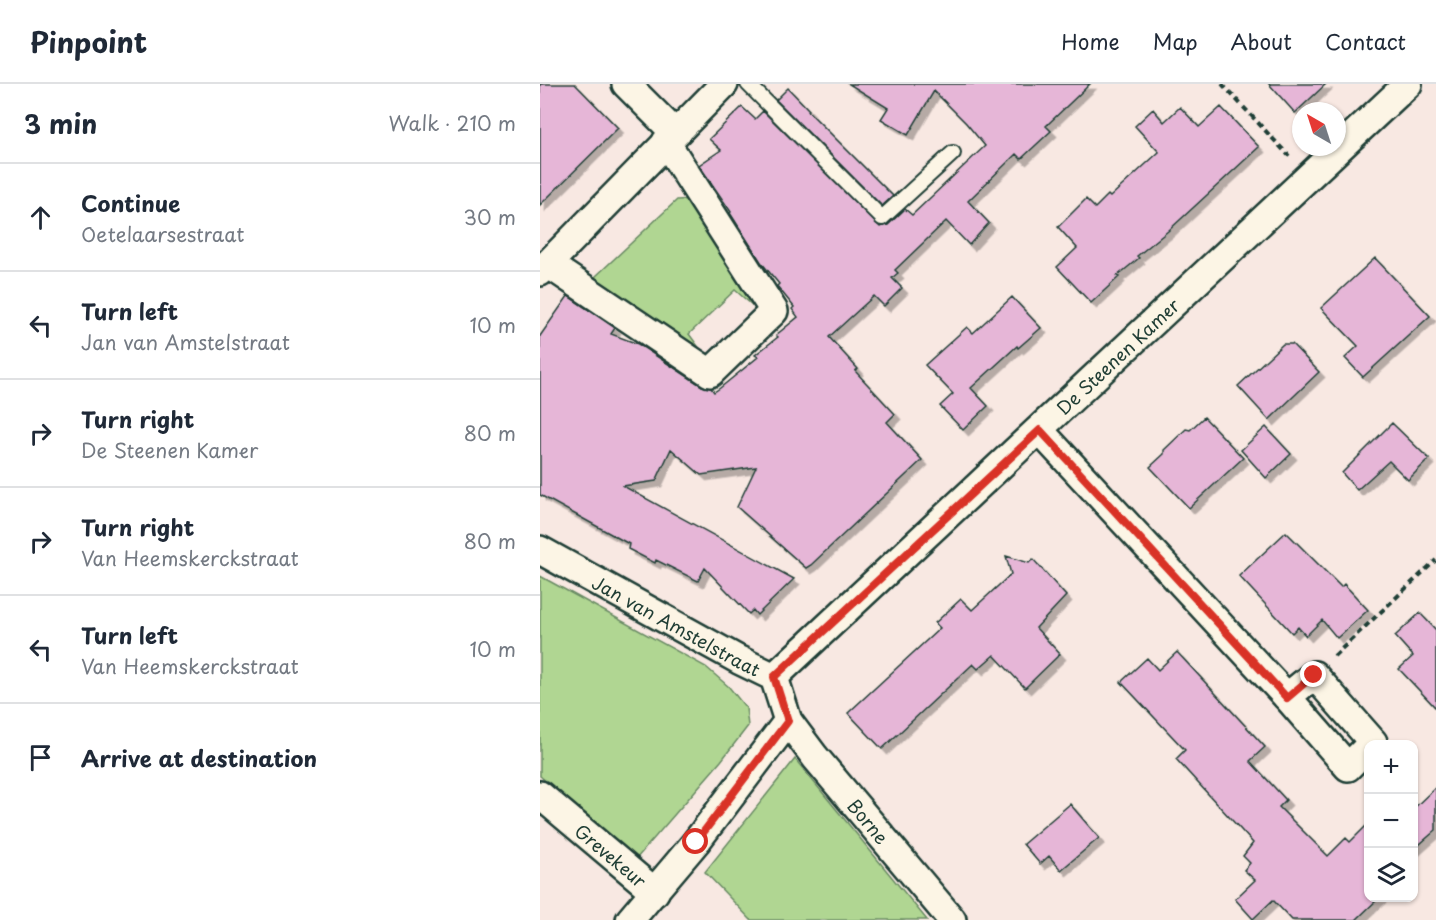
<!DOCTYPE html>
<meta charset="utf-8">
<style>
:root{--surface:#fff;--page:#f2f2f3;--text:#1f2937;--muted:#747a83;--line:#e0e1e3}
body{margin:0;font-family:"Playpen Sans",sans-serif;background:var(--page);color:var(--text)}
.controls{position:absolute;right:18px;bottom:18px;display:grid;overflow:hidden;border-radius:12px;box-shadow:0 2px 4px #0004}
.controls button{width:54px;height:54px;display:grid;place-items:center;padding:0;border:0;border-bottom:2px solid var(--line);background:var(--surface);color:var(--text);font:30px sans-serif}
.compass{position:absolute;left:752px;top:18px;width:54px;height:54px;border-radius:50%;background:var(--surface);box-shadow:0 2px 4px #0004;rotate:321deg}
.stop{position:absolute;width:18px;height:18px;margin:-14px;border:4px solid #d93025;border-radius:50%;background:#fff}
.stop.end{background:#d93025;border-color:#fff;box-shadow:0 2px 6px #0008}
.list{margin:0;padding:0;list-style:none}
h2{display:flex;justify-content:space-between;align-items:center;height:78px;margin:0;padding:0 24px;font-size:26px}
h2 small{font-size:20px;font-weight:400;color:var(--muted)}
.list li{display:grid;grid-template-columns:39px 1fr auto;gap:18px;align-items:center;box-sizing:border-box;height:108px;padding:0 24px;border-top:2px solid var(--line)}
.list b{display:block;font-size:22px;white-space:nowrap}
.list p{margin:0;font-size:20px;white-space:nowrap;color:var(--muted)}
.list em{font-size:20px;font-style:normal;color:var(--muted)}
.icon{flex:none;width:33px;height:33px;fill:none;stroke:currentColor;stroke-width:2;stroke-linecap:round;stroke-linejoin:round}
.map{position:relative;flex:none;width:896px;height:836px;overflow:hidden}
header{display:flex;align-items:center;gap:36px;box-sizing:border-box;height:84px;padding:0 30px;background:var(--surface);border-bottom:2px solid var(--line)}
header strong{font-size:28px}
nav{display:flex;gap:33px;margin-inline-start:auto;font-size:21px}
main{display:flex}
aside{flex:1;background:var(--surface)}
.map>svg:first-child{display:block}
.green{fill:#b0d692;stroke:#688a63;stroke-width:1.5}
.building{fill:#e6b6d7;stroke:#1f3d34;stroke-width:1.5;filter:url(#shadow)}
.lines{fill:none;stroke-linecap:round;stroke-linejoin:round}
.lane-casing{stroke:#1f3d34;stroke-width:18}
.street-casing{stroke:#1f3d34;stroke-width:32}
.path{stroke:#1f3d34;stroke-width:4;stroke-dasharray:6 4.5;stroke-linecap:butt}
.lane{stroke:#fcf5e5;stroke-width:14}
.street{stroke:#fcf5e5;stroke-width:27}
.route{stroke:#d93025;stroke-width:8}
.labels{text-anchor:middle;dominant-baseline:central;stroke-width:5;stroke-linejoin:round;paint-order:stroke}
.street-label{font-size:18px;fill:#1f3d34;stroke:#fcf5e5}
</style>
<header>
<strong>Pinpoint</strong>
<nav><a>Home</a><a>Map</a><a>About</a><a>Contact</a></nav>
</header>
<main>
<aside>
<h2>3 min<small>Walk · 210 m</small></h2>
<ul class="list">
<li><svg class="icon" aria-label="ahead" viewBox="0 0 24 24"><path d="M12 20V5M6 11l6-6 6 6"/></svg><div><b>Continue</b><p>Oetelaarsestraat</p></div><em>30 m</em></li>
<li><svg class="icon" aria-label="left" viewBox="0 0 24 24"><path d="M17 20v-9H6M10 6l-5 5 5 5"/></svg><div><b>Turn left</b><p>Jan van Amstelstraat</p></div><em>10 m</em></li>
<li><svg class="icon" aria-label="right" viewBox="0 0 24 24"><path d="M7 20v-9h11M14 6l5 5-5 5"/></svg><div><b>Turn right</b><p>De Steenen Kamer</p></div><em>80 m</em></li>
<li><svg class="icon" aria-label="right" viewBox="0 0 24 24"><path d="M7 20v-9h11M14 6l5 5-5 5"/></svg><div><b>Turn right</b><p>Van Heemskerckstraat</p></div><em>80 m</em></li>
<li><svg class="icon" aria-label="left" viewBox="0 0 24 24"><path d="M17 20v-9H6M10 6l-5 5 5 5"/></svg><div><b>Turn left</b><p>Van Heemskerckstraat</p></div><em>10 m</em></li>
<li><svg class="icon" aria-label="arrive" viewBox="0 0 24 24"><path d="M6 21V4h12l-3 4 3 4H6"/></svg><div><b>Arrive at destination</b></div></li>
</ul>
</aside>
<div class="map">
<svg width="896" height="836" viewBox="0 0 896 836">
<defs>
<filter id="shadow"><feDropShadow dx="5.5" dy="5.5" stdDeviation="0" flood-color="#0004"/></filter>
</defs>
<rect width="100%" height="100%" fill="#f8e8e2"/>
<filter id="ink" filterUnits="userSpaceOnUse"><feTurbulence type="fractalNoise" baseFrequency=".0167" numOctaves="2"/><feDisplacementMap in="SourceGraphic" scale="12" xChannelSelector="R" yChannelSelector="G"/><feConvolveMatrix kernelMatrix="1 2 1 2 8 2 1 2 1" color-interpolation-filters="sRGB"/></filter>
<g filter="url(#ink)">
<path class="green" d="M 154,115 L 219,215 L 212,221 L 195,206 L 149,250 L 166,273 L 59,207 L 55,193 L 137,116 Z
M 0,492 L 166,583 L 189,603 L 206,624 L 208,642 L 181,677 L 96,775 L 0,692 Z
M 255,675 L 387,836 L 211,836 L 165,788 Z"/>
<path class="building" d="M 0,0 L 35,0 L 78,44 L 0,121 Z
M 309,0 L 550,0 L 506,42 L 511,47 L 481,75 L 476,70 L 428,117 L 449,139 L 429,161 L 406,137 L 355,186 L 358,189 L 352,194 L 362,204 L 344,222 L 334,212 L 289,253 L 318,285 L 315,287 L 355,330 L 347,338 L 382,376 L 271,481 L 266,484 L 197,423 L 216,383 L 161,391 L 131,365 L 116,397 L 83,402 L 254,495 L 217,531 L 213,526 L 209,530 L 165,484 L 158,497 L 116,476 L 115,479 L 88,465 L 89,460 L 0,411 L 0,252 L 28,212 L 75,244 L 71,250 L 98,260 L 162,302 L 171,304 L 174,308 L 180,304 L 218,273 L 215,271 L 238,253 L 236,251 L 258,233 L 252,225 L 254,223 L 237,202 L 239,200 L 221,178 L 190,129 L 191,128 L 159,81 L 181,66 L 169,55 L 202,23 L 215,35 L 223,27 L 340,143 L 348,141 L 365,125 L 372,131 L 445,62 L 426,39 L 394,7 L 368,51 L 341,35 L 348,24 Z
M 729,0 L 786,0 L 755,29 Z
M 248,4 L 269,26 L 268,27 L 353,112 L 342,122 L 236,16 Z
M 640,23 L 659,43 L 681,23 L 719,63 L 628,147 L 597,172 L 599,174 L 577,192 L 579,193 L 551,219 L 517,183 L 537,164 L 518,143 L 546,115 L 555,124 L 568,111 L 570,113 L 619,68 L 595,42 L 613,25 L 624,38 Z
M 835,174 L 890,232 L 823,293 L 805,274 L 818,262 L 781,224 Z
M 472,213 L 501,244 L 478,264 L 477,262 L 431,304 L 448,322 L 423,346 L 400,322 L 413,310 L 385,281 L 427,243 L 433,249 Z
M 743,260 L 752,260 L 779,288 L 729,336 L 698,302 Z
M 664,333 L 703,374 L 649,424 L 610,383 L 624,370 L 624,366 L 646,345 L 650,346 Z
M 852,339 L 889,375 L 868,396 L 849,377 L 817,406 L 802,389 Z
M 726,343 L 751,370 L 726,394 L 701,366 Z
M 746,448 L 801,503 L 804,500 L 828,526 L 797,554 L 782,536 L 766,552 L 758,543 L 752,549 L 699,492 Z
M 466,472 L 489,479 L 493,475 L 526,512 L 496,544 L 520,570 L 485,604 L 454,571 L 438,585 L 433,580 L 342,665 L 308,629 L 400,544 L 395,539 L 421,515 L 432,526 L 471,490 Z
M 880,529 L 896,546 L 896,624 L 859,585 L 873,572 L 855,552 Z
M 637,568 L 725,663 L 710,677 L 746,716 L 739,723 L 788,772 L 806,754 L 810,758 L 828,740 L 828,813 L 840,813 L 816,836 L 752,836 L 733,816 L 713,835 L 695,815 L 715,796 L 704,786 L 710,779 L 703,772 L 713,759 L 636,675 L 645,666 L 581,598 L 607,574 L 618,586 Z
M 896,703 L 896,746 L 873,766 L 873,725 Z
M 530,720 L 559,754 L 521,786 L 509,772 L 500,780 L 483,760 Z"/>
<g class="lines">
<g class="lane-casing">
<path id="lane" d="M 208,0 L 342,134 L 413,69"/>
</g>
<g class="street-casing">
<g id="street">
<path d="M 86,0 L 135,49"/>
<path d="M 8,180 L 170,289 L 234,227 L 126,58"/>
<path d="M 0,188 L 184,0"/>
<path d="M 499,346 L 747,613 L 808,683 L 828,663"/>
<path id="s1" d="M 0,466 L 199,576 L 234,593 L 248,637 L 275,673 L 412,836"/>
<path id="s2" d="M 234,593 L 868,0"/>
<path d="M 747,613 L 774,591 L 833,658 L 831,660"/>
<path id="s3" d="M 0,711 L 115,808"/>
<path d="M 90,836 L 156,758 L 248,637"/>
</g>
</g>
<path class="path" d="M 682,0 L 749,72
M 794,572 L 896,476"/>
<use href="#lane" class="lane"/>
<use href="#street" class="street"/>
</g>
</g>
<g class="lines" filter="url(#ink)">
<path class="route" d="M 156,758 L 248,637 L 234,593 L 500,346 L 747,614 L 774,591"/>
</g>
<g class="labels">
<g class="street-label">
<text stroke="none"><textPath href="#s2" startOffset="470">De Steenen Kamer</textPath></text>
<text stroke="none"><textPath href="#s1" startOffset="156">Jan van Amstelstraat</textPath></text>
<text stroke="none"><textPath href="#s1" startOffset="441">Borne</textPath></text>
<text stroke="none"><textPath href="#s3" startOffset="93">Grevekeur</textPath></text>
</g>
</g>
</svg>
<div class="controls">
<button>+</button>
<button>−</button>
<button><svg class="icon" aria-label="layers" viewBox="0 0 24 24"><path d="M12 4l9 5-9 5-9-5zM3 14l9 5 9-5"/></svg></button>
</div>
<svg class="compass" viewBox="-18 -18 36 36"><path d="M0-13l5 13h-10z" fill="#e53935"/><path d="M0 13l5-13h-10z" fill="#747a83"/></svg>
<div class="stop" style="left:156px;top:758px"></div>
<div class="stop end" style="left:774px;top:591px"></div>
</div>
</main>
